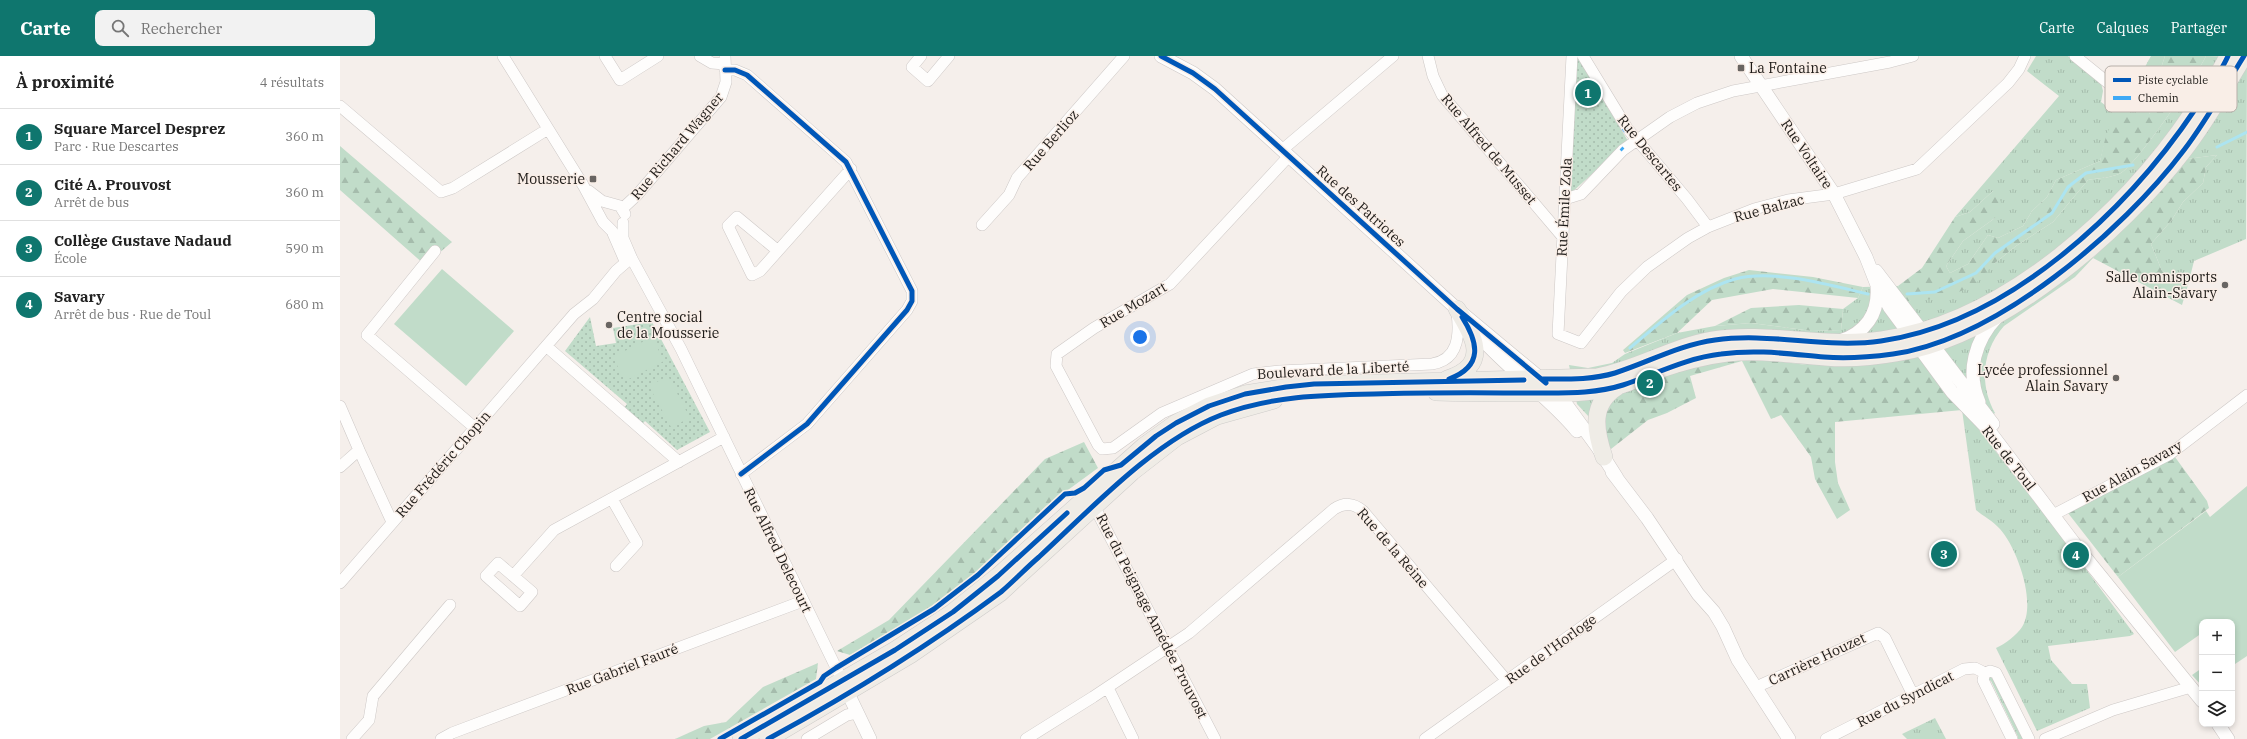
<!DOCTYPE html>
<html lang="fr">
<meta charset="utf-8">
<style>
:root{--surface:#fff;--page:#f2f2f2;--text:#222;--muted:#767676;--line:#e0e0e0;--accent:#0f766e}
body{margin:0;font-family:"IBM Plex Serif",serif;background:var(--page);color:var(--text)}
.controls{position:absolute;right:12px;bottom:12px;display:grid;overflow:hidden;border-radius:8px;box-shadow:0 2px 6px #0003}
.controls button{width:36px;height:36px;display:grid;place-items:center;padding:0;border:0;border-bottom:1px solid var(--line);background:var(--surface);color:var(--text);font:20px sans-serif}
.you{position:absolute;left:800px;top:281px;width:14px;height:14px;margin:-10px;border:3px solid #fff;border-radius:50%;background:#1a73e8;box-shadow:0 0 0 6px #1a73e833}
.badge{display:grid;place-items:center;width:26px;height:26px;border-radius:50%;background:var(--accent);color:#fff;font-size:13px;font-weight:700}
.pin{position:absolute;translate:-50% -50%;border:2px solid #fff;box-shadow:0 1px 4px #0006}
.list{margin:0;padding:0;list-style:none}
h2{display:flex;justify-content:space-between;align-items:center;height:52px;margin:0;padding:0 16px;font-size:17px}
h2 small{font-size:13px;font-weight:400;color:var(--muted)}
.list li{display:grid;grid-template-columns:26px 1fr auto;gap:12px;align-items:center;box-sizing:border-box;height:56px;padding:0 16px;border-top:1px solid var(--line)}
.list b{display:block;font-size:15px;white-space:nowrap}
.list p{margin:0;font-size:13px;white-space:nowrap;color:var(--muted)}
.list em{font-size:13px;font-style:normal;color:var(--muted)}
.icon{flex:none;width:22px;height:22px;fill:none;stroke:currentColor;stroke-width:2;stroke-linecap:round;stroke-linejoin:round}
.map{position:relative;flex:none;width:1907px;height:683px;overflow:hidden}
header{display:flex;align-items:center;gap:24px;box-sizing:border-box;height:56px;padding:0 20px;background:var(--accent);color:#fff}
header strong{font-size:19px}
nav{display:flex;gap:22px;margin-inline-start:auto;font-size:14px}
.search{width:280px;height:36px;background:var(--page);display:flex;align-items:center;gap:10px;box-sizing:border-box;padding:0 14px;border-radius:8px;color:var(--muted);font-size:15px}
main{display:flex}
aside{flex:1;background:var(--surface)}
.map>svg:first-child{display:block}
.grass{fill:url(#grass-tufts)}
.forest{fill:url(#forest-firs)}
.park{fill:url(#park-dots)}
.pitch{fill:#c1dcc9}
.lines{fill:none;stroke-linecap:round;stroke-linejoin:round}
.stream{stroke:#ace4f1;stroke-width:3}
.minor-casing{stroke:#cdc8c6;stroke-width:12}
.tertiary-casing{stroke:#cdc8c6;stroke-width:14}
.primary-casing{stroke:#ceccca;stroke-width:18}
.minor{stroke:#fefdfc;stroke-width:11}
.tertiary{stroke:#fefdfc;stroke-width:13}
.primary{stroke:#efece6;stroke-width:17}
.quiet{stroke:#3fa9f5;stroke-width:4;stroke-dasharray:8 4;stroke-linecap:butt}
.cycleway-casing{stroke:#f9eee7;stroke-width:8}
.cycleway{stroke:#0057b8;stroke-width:5}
.poi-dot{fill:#696562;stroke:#f9eee7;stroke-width:1.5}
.labels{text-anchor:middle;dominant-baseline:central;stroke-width:3;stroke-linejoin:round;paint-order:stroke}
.poi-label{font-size:14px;fill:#1e1b18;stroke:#f9eee7;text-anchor:end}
.street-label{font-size:14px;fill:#1e1b18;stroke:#f9eee7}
.key{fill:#f9eee7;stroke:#b7afa9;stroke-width:1}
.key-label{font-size:11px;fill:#1e1b18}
</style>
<header>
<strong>Carte</strong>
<div class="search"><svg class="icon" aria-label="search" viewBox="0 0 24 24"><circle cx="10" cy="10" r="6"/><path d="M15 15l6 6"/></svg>Rechercher</div>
<nav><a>Carte</a><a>Calques</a><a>Partager</a></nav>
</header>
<main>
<aside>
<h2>À proximité<small>4 résultats</small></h2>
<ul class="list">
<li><span class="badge">1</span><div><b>Square Marcel Desprez</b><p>Parc · Rue Descartes</p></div><em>360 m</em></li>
<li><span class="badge">2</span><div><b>Cité A. Prouvost</b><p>Arrêt de bus</p></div><em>360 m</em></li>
<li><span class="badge">3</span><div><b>Collège Gustave Nadaud</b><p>École</p></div><em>590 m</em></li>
<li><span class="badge">4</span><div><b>Savary</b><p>Arrêt de bus · Rue de Toul</p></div><em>680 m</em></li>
</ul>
</aside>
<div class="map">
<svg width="1907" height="683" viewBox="0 0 1907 683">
<defs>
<pattern id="grass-tufts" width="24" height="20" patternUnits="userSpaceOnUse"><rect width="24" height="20" fill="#c1dcc9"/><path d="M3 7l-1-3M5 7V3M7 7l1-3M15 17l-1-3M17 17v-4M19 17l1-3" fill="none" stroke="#a5bcac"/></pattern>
<pattern id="forest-firs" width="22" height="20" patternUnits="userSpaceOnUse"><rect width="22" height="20" fill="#c1dcc9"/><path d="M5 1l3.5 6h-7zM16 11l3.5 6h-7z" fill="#a5bcac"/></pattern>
<pattern id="park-dots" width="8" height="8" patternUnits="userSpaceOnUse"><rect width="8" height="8" fill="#c1dcc9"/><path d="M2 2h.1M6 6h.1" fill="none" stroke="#a5bcac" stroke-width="1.8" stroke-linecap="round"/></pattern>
</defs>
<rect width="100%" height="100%" fill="#f5efeb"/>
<path class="grass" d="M 1696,0 L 1728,0 L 1761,27 L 1763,35 L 1761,46 L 1774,56 L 1790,38 L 1811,0 L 1825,0 L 1818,21 L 1823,36 L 1809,58 L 1766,82 L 1760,105 L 1716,124 L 1707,141 L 1692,155 L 1683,170 L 1658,182 L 1648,179 L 1628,208 L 1610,217 L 1606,210 L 1623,185 L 1655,162 L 1653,135 L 1630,156 L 1615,161 L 1719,40 L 1687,15 Z
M 1866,0 L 1907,1 L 1906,183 L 1854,205 L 1848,229 L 1822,215 L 1811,188 L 1831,165 L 1843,146 L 1863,127 L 1866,111 L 1877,99 L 1847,103 L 1735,221 L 1664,270 C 1642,295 1639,328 1655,357 L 1637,371 L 1731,493 L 1794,578 L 1790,580 L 1708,590 L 1711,604 L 1732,628 L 1747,628 L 1750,652 L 1697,675 L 1656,592 C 1665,588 1677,579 1682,571 C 1697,547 1677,492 1660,473 C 1653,465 1643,460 1636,454 L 1622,354 L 1507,308 L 1467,309 L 1429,304 L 1396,303 L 1359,308 L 1262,375 L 1237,348 L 1229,309 L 1248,312 L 1272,307 L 1285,298 L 1337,277 L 1375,270 L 1411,267 L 1472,275 L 1501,274 L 1503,253 L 1518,242 L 1523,231 L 1558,230 L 1569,245 L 1655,207 L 1676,190 L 1713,166 L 1748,124 C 1758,122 1770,122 1779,118 C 1795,112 1857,19 1866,0 Z
M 1652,618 L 1680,678 L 1686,683 L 1677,683 L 1678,681 L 1651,625 L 1647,623 Z
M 1595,662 L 1606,683 L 1567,683 L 1562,678 Z"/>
<path class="forest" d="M 1825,0 L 1866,0 C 1857,19 1795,112 1779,118 C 1770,122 1758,122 1748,124 L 1713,166 L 1676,190 L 1655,207 L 1632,231 L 1602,242 L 1568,245 L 1558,230 L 1582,212 L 1615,161 L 1630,156 L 1653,135 L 1661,146 L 1655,162 L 1623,185 L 1606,210 L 1610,217 L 1628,208 L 1648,179 L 1658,182 L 1683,170 L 1692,155 L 1707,141 L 1716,124 L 1760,105 C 1763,94 1765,75 1774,67 C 1782,58 1798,56 1809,58 L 1823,36 L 1818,21 Z
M 0,90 L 112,186 L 85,209 L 0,134 Z
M 1877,99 L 1866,111 L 1863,127 L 1843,146 L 1831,165 L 1811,188 L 1822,215 L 1848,229 L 1842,249 L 1753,202 L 1847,103 Z
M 1409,214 L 1473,221 L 1523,231 L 1518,242 L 1433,233 L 1372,244 L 1337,277 L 1285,297 L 1283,294 L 1347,239 L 1384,222 Z
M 1459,249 L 1503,253 L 1501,274 L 1472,275 L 1411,267 L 1375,270 L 1411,252 Z
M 1573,300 L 1585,311 L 1622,354 L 1495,366 L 1495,406 L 1498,427 L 1510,454 L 1497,463 L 1475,423 L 1471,401 L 1441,359 L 1431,363 L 1402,305 L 1350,320 L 1356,342 L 1327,357 L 1308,364 L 1271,393 L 1262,375 L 1266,358 L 1275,347 L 1326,320 L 1359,308 L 1396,303 L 1429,304 L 1467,309 L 1507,308 Z
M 744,386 L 758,412 L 706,450 L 623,528 L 593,551 L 545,581 L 510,599 L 497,595 L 549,564 L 705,403 Z
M 1835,401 L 1867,445 L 1869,452 L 1778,521 L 1728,457 Z
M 478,607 L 476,623 L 370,683 L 335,683 L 364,670 L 386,666 L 423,631 Z"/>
<path class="park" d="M 1237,0 L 1288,85 L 1230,138 Z
M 250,261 L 256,290 L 276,287 L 273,272 L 312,266 L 370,376 L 337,394 L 305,365 L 300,371 L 282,355 L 287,348 L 225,295 Z"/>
<path class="pitch" d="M 102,213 L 174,275 L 126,330 L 54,268 Z
M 312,281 L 324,305 L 285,325 L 273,301 Z
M 328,320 L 350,362 L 331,371 L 309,330 Z
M 1907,430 L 1907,600 L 1892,610 L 1892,566 L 1862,566 L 1862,577 L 1835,596 L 1778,521 L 1866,455 L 1870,461 Z
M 1862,612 L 1862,630 L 1852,619 Z"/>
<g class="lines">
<path class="stream" d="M 1877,91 L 1907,76
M 1567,238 L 1595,236 L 1636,217 L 1655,197 L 1712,157 L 1728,131 L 1746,117 L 1793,109
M 1290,292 C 1321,266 1355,234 1395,223 C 1434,213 1489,229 1528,238"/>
<g class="minor-casing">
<path id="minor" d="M 163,0 L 243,129 L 263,166 L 272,175 L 285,205
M 265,0 L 280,24 L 318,0
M 360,0 L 372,7 L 385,8
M 581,0 L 572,11 L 588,25 L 609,0
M 1088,0 L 1093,20 L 1102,39 L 1222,180
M 1232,0 L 1218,278 L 1241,287 L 1281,236 L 1307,211 L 1348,182 L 1368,171 L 1414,153 L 1448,144 L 1494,138 L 1577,113 L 1668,27 L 1679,13 L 1685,0
M 1243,0 L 1287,72 L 1347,143 L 1368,171
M 1735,0 L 1778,35
M 385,14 L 395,14 L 407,19 L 506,106 L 572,235 L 572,245 L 567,254 L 467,368 L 401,418
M 0,50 L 101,136 L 113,132 L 208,73
M 942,94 L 1053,0
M 949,100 L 830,228 L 754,272 L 717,298 L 716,310 L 758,389 L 762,393 L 773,392 L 822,357 L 913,318 L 940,315 L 1092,308 C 1118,304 1120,280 1117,257
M 249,135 L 262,145 L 280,150 L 285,158
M 1225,143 L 1241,138 L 1283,94 L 1330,61 L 1357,47 L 1393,35 L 1550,6 L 1573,0
M 283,152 L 297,139 L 381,41 L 386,26 L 385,0
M 283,167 L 283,182 L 292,203 L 341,293 L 503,626
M 642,169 L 669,139 L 677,122 L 784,0
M 437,194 L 397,161 L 388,170 L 412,219 L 420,215 L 511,113
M 95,195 L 27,279 L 135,372
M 206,290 L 339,406
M 0,350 L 19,394 L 0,411
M 19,394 L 52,466
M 272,443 L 297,487 L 276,510
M 752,446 L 875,683
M 1713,459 L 1830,398 L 1907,339
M 158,507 L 192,536 L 180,550 L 146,520 Z
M 173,520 L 214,474 L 384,381
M 0,527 L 234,258 L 253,243 L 276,215 L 291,202
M 1416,631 L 1538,577 L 1545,582 L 1573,639
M 768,632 L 793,683
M 12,683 L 29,664 L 33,640 L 110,549
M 101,683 L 112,677 L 463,545
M 467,683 L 507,659 L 517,657
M 686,683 L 753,641 L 849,577 L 994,453 C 1004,446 1014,447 1023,455 L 1167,625
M 1085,683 L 1337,503
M 1486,683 L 1624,613 L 1635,612 L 1645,617
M 1672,683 L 1643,624 L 1645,617 L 1650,615 L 1656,617 L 1689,683
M 1705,683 L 1773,654 L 1851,631"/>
</g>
<g class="tertiary-casing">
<path id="tertiary" d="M 821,0 L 853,17 L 875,33 L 1117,253 L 1218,337 L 1258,392 L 1277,422
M 1401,0 L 1494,138 L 1526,201 L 1537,229 L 1550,252 L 1612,336 L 1647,372 L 1737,491 L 1862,645
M 1536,215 L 1653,368
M 1141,282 C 1171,316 1208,340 1237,375
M 1500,285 C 1525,277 1539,258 1537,231
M 1639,346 C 1626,316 1635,284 1657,261
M 1272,416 L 1307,462 L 1358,538 L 1374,556 L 1383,571 L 1398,604 L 1449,683
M 504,629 L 530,683
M 1878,668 L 1888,683"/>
</g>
<g class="primary-casing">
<path id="primary" d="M 1107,323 C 1151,309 1134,280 1117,253
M 1096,336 C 1129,337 1162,337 1195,337 C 1218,337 1242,338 1265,333 C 1284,330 1301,321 1318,314 C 1341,306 1363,300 1387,297 C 1421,293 1452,299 1485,301 C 1508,303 1533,301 1556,297 C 1660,281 1780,177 1843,95 C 1867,65 1884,32 1904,0
M 1264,401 C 1255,374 1250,348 1277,331
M 401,683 L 555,594 L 613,556 L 658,520 L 804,390 L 836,367 L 869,350 L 905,338 L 961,329 L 1257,321 C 1297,314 1332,291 1372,284 C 1429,275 1485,293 1542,284 C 1667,266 1786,156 1854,55 C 1866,37 1879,19 1888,0
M 428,683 L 570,599 L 660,537 L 792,416 L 837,381 L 877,360 L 934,344"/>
</g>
<use href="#minor" class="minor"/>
<use href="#tertiary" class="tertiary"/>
<use href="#primary" class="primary"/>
<path class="quiet" d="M 1283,75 L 1287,72
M 1281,92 L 1283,94"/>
<g class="cycleway-casing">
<path id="cycleway" d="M 821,0 L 853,17 L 875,33 L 1117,253 L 1206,327
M 385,14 L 395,14 L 407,19 L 506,106 L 572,235 L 572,245 L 567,254 L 467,368 L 401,418
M 1109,323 C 1144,310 1138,286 1122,261
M 1202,323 C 1226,323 1252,324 1275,317 C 1309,306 1339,289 1375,284 C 1431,276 1485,293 1541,285 C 1668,267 1787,155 1856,52 C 1867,35 1880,18 1888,0
M 380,683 L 480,626 L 484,620 L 496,612 L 594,553 L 638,519 L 725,438 L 735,437 L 744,432 L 764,414 L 781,409 L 816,380 L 836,367 L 869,350 L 905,338 L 946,331 L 974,328 L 1184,324
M 401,683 L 555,594 L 613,556 L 658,520 L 727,457
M 428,683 C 509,639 587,591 661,536 C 674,525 686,512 699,501 C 752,452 814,385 881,359 C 930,340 982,339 1034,338 C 1091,336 1149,337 1206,337 C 1232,337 1258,337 1283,329 C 1316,318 1346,302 1381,298 C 1417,293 1449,298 1484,301 C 1507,303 1531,301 1553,298 C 1657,283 1782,176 1844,94 C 1867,64 1884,32 1904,0"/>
</g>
<use href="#cycleway" class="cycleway"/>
</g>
<g class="poi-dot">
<rect x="1397" y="8" width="8" height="8" rx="2"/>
<rect x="249" y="119" width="8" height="8" rx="2"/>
<circle cx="1885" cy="229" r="4"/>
<circle cx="269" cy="269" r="4"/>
<circle cx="1776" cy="322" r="4"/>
</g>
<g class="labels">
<g class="poi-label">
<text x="1409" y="12" text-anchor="start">La Fontaine</text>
<text x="245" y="123">Mousserie</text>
<text x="1877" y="221">Salle omnisports<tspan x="1877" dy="16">Alain-Savary</tspan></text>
<text x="277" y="261" text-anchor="start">Centre social<tspan x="277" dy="16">de la Mousserie</tspan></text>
<text x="1768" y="314">Lycée professionnel<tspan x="1768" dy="16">Alain Savary</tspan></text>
</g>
<g class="street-label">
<text transform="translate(711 84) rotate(-49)">Rue Berlioz</text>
<text transform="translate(337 90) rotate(-50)">Rue Richard Wagner</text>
<text transform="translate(1149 93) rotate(50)">Rue Alfred de Musset</text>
<text transform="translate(1310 97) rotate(51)">Rue Descartes</text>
<text transform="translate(1467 98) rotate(56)">Rue Voltaire</text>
<text transform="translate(1021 150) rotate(42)">Rue des Patriotes</text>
<text transform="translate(1224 151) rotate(-87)">Rue Émile Zola</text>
<text transform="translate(1429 152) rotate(-15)">Rue Balzac</text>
<text transform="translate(793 249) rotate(-31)">Rue Mozart</text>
<text transform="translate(993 314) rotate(-3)">Boulevard de la Liberté</text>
<text transform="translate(1669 402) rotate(52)">Rue de Toul</text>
<text transform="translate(103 408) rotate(-49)">Rue Frédéric Chopin</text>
<text transform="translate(1792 415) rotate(-29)">Rue Alain Savary</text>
<text transform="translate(1053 492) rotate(49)">Rue de la Reine</text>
<text transform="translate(438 494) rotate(64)">Rue Alfred Delecourt</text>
<text transform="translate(812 560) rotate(63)">Rue du Peignage Amédée Prouvost</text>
<text transform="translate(1211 593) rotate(-36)">Rue de l'Horloge</text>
<text transform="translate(1477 603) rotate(-25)">Carrière Houzet</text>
<text transform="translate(282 613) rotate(-21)">Rue Gabriel Fauré</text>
<text transform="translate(1565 643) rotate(-27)">Rue du Syndicat</text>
</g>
</g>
<rect x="1765" y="10" width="132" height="46" rx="6" class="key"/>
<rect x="1773" y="22" width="18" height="4" fill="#0057b8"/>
<rect x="1773" y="40" width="18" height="4" fill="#3fa9f5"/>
<g class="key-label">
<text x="1798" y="28">Piste cyclable</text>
<text x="1798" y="46">Chemin</text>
</g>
</svg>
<div class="controls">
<button>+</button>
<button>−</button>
<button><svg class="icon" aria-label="layers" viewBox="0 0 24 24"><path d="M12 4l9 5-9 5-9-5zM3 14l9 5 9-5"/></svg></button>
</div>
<div class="you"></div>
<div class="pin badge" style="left:1248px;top:37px">1</div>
<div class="pin badge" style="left:1310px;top:327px">2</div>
<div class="pin badge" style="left:1604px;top:498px">3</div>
<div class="pin badge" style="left:1736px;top:499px">4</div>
</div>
</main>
